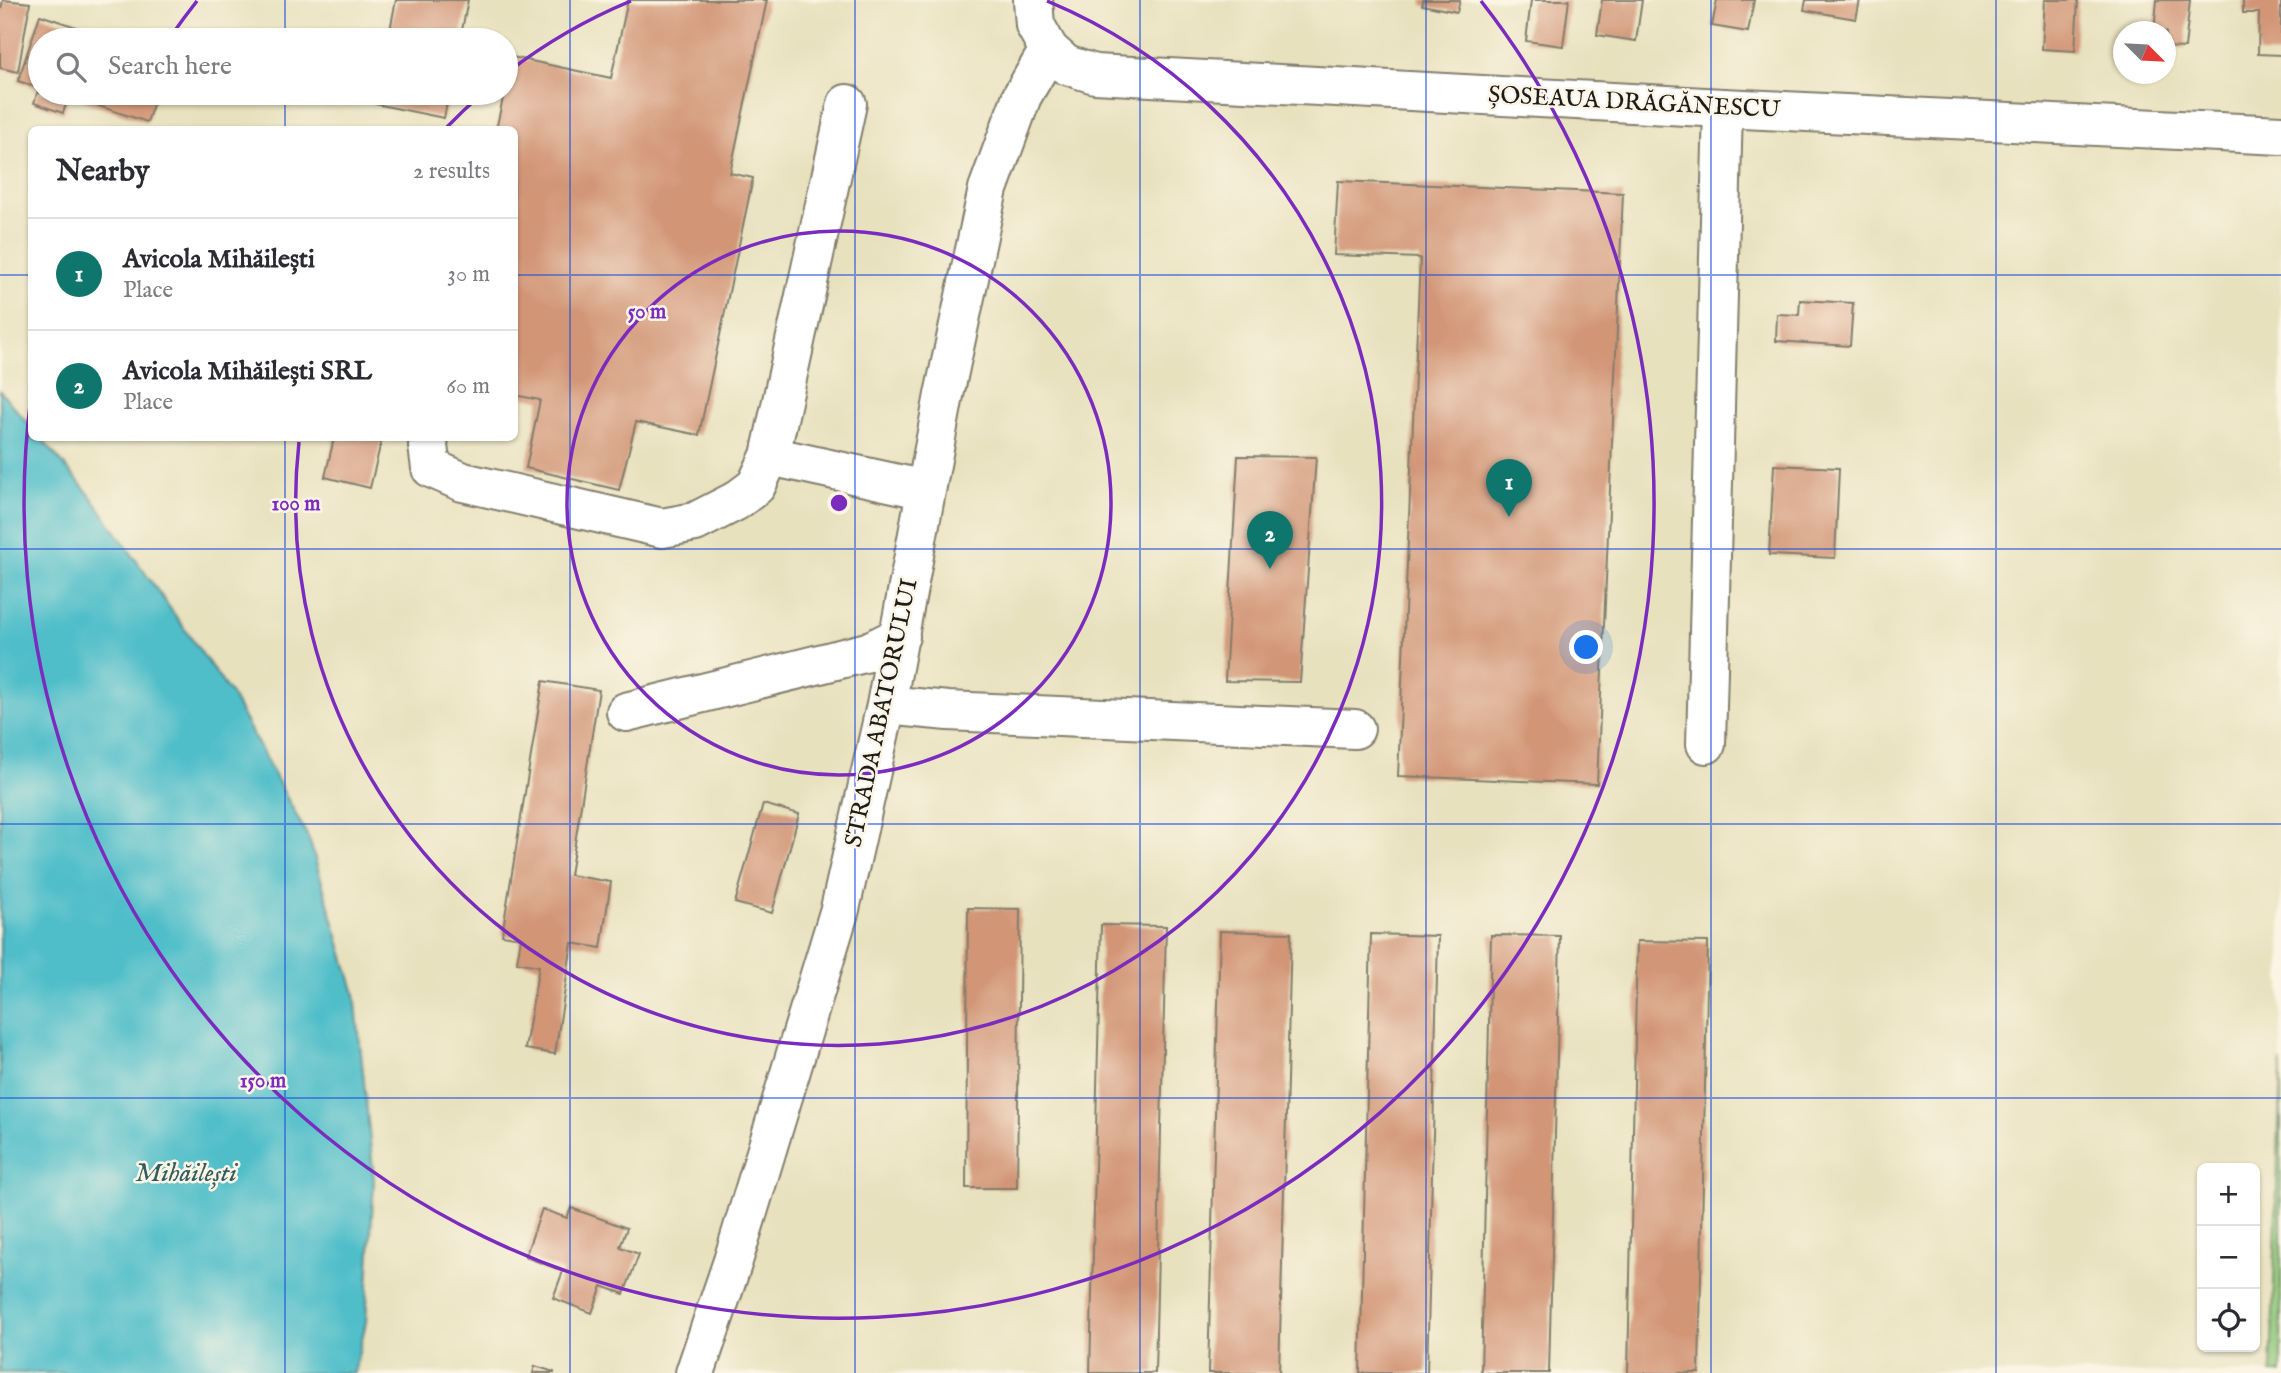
<!DOCTYPE html>
<meta charset="utf-8">
<style>
:root{--surface:#fff;--page:#f7f7f7;--text:#2b2b33;--muted:#7c7c81;--line:#e1e1e2;--accent:#0f766e}
body{margin:0;font-family:"IM FELL English",serif;background:var(--page);color:var(--text)}
.controls{position:absolute;right:21px;bottom:21px;display:grid;overflow:hidden;border-radius:10px;box-shadow:0 2px 5px #0004}
.controls button{width:63px;height:63px;display:grid;place-items:center;padding:0;border:0;border-bottom:2px solid var(--line);background:var(--surface);color:var(--text);font:35px sans-serif}
.compass{position:absolute;left:2113px;top:21px;width:63px;height:63px;border-radius:50%;background:var(--surface);box-shadow:0 2px 5px #0004;rotate:114deg}
.you{position:absolute;left:1587px;top:648px;width:24px;height:24px;margin:-18px;border:5px solid #fff;border-radius:50%;background:#1a73e8;box-shadow:0 0 0 10px #1a73e833}
.badge{display:grid;place-items:center;width:46px;height:46px;border-radius:50%;background:var(--accent);color:#fff;font-size:23px;font-weight:700}
.pin{position:absolute;translate:-50% -58px;filter:drop-shadow(0 2px 4px #0008)}
.pin::after{content:'';position:absolute;top:37px;width:24px;height:21px;background:inherit;clip-path:polygon(0 0,100% 0,50% 100%)}
.list{margin:0;padding:0;list-style:none}
h2{display:flex;justify-content:space-between;align-items:center;height:91px;margin:0;padding:0 28px;font-size:30px}
h2 small{font-size:23px;font-weight:400;color:var(--muted)}
.list li{display:grid;grid-template-columns:46px 1fr auto;gap:21px;align-items:center;box-sizing:border-box;height:112px;padding:0 28px;border-top:2px solid var(--line)}
.list b{display:block;font-size:26px;white-space:nowrap}
.list p{margin:0;font-size:23px;white-space:nowrap;color:var(--muted)}
.list em{font-size:23px;font-style:normal;color:var(--muted)}
.icon{flex:none;width:38px;height:38px;fill:none;stroke:currentColor;stroke-width:2;stroke-linecap:round;stroke-linejoin:round}
.map{position:relative;flex:none;width:2281px;height:1373px;overflow:hidden}
.search{position:absolute;background:var(--surface);box-shadow:0 2px 5px #0004;left:28px;top:28px;width:490px;height:77px;display:flex;align-items:center;gap:18px;box-sizing:border-box;padding:0 24px;border-radius:38px;color:var(--muted);font-size:26px}
.panel{position:absolute;background:var(--surface);box-shadow:0 2px 5px #0004;left:28px;top:126px;width:490px;height:315px;border-radius:10px}
.map>svg:first-child{display:block}
.green{fill:#8dc679;stroke:#54714a;stroke-width:2}
.water{fill:#50bec9;stroke:#366d72;stroke-width:2}
.building{fill:#d29576}
.lines{fill:none;stroke-linecap:round;stroke-linejoin:round}
.minor-casing{stroke:#827e6d;stroke-width:42}
.major-casing{stroke:#827e6d;stroke-width:42}
.minor{stroke:#fff;stroke-width:38}
.major{stroke:#fff;stroke-width:38}
.grid{fill:none;stroke:#1d4ed8;stroke-width:2;stroke-opacity:0.55}
.ring{fill:none;stroke:#7b2cbf;stroke-width:3.5}
.labels{text-anchor:middle;dominant-baseline:central;stroke-width:5;stroke-linejoin:round;paint-order:stroke}
.street-label{font-size:24px;fill:#1c1c1c;stroke:#fcf5e5}
.water-label{font-size:26px;font-style:italic;fill:#315d61;stroke:#fcf5e5}
.centre{fill:#7b2cbf;stroke:#fcf5e5;stroke-width:3.5}
.ring-label{font-size:21px;text-anchor:middle;font-weight:bold;fill:#7b2cbf;stroke:#fcf5e5;stroke-width:5;stroke-linejoin:round;paint-order:stroke}
</style>
<div class="map">
<svg width="2281" height="1373" viewBox="0 0 2281 1373">
<rect width="100%" height="100%" fill="#fcf5e5"/>
<filter id="ink" filterUnits="userSpaceOnUse"><feTurbulence type="fractalNoise" baseFrequency=".0143" numOctaves="2"/><feDisplacementMap in="SourceGraphic" scale="14" xChannelSelector="R" yChannelSelector="G"/><feConvolveMatrix kernelMatrix="1 2 1 2 8 2 1 2 1" color-interpolation-filters="sRGB"/></filter>
<filter id="wash" filterUnits="userSpaceOnUse"><feTurbulence type="fractalNoise" baseFrequency=".00686" numOctaves="4" result="noise"/><feDisplacementMap in="SourceGraphic" scale="28" xChannelSelector="R" yChannelSelector="G"/><feGaussianBlur stdDeviation="1.57" result="paint"/><feColorMatrix in="noise" values="0 0 0 0 0 0 0 0 0 0 0 0 0 0 0 0 0 1.4 0 .05"/><feComposite in="paint" operator="in"/></filter>
<g filter="url(#wash)">
<rect width="100%" height="100%" fill="#e8e1be"/>
<path class="green" d="M 2281,1061 L 2281,1373 L 2271,1373 Z"/>
<path class="water" d="M 0,391 L 31,427 L 32,438 L 41,438 L 90,495 L 232,696 L 309,839 L 355,994 L 374,1180 L 366,1322 L 354,1373 L 0,1373 Z"/>
<g id="blocks">
<path class="building" d="M 3,0 L 30,3 L 18,72 L 0,68 L 0,13 Z
M 396,0 L 468,0 L 460,40 L 388,40 Z
M 628,0 L 767,0 L 730,173 L 753,178 L 699,435 L 636,422 L 619,490 L 526,468 L 540,400 L 514,395 L 514,130 L 496,130 L 512,57 L 611,78 Z
M 1423,0 L 1460,0 L 1457,12 L 1422,5 Z
M 1531,0 L 1569,0 L 1563,46 L 1526,41 Z
M 1602,0 L 1642,0 L 1636,41 L 1597,35 Z
M 1717,0 L 1754,0 L 1748,32 L 1712,26 Z
M 1806,0 L 1860,0 L 1856,19 L 1804,10 Z
M 2045,0 L 2078,0 L 2075,51 L 2042,49 Z
M 2157,0 L 2190,0 L 2185,48 L 2166,47 L 2166,32 L 2154,32 Z
M 2243,0 L 2281,0 L 2281,55 L 2258,54 L 2259,13 L 2243,13 Z
M 40,15 L 115,40 L 40,40 L 40,93 L 157,93 L 147,122 L 69,96 L 63,113 L 34,103 L 39,88 L 18,81 Z
M 377,93 L 449,93 L 444,118 L 375,104 Z
M 1338,181 L 1623,193 L 1597,784 L 1398,776 L 1420,258 L 1334,255 Z
M 1800,300 L 1853,303 L 1850,346 L 1776,341 L 1777,314 L 1799,315 Z
M 334,438 L 382,438 L 370,488 L 325,477 Z
M 1238,456 L 1316,457 L 1300,682 L 1225,681 Z
M 1774,465 L 1839,468 L 1835,558 L 1769,555 Z
M 543,681 L 599,690 L 570,875 L 611,882 L 601,948 L 572,943 L 555,1054 L 525,1049 L 539,966 L 517,962 L 521,938 L 502,935 Z
M 763,804 L 799,814 L 772,913 L 735,903 Z
M 968,908 L 1020,909 L 1017,1188 L 966,1188 Z
M 1101,925 L 1166,926 L 1155,1373 L 1090,1373 Z
M 1220,931 L 1291,933 L 1279,1373 L 1208,1373 Z
M 1371,934 L 1438,936 L 1427,1373 L 1360,1373 Z
M 1491,935 L 1560,936 L 1549,1373 L 1481,1373 Z
M 1637,941 L 1708,942 L 1699,1373 L 1628,1373 Z
M 571,1208 L 627,1228 L 620,1247 L 639,1254 L 624,1294 L 602,1286 L 592,1313 L 553,1298 L 563,1271 L 525,1257 L 542,1209 L 567,1218 Z
M 535,1366 L 554,1372 L 554,1373 L 533,1373 Z"/>
</g>
</g>
<g filter="url(#ink)">
<use href="#blocks" fill-opacity="0" stroke="#827e6d" stroke-width="2"/>
<g class="lines">
<g class="minor-casing">
<path id="minor" d="M 429,438 L 428,446 L 431,468 L 463,482 L 662,528 L 695,522 L 736,501 L 756,486 L 770,456 L 847,104
M 770,456 L 926,490
M 886,705 L 948,711 L 1355,729
M 626,712 L 868,652 L 900,636
M 1706,744 L 1723,108
M 695,1373 L 733,1261 L 840,909 L 886,705 L 944,395 L 988,189 L 1022,96 L 1049,50"/>
</g>
<g class="major-casing">
<path id="major" d="M 1033,0 L 1035,25 L 1049,50 L 1066,65 L 1095,74 L 1723,108 L 2281,135"/>
</g>
<use href="#minor" class="minor"/>
<use href="#major" class="major"/>
</g>
</g>
<path class="grid" d="M 285,0 L 285,40M 570,0 L 570,1373M 855,0 L 855,1373M 1140,0 L 1140,1373M 1426,0 L 1426,1373M 1711,0 L 1711,1373M 1996,0 L 1996,1373M 285,93 L 285,130M 0,275 L 32,275M 514,275 L 2281,275M 285,438 L 285,1373M 0,549 L 2281,549M 0,824 L 2281,824M 0,1098 L 2281,1098"/>
<g class="ring">
<circle cx="839" cy="503" r="272"/>
<path d="M445 129A543 543 0 0 1 483 93M508 72A543 543 0 0 1 631 1M1047 1A543 543 0 1 1 299 442"/>
<path d="M171 36A815 815 0 0 1 197 1M1481 1A815 815 0 1 1 31 397"/>
</g>
<g class="labels">
<g class="street-label">
<text transform="translate(1634 103) rotate(3)">ȘOSEAUA DRĂGĂNESCU</text>
<text transform="translate(882 713) rotate(-78)">STRADA ABATORULUI</text>
</g>
<g class="water-label">
<text x="186" y="1173">Mihăilești</text>
</g>
</g>
<circle cx="839" cy="503" r="10" class="centre"/>
<g class="ring-label">
<text x="647" y="318">50 m</text>
<text x="296" y="510">100 m</text>
<text x="263" y="1087">150 m</text>
</g>
</svg>
<div class="controls">
<button>+</button>
<button>−</button>
<button><svg class="icon" aria-label="locate" viewBox="0 0 24 24"><circle cx="12" cy="12" r="6"/><path d="M12 2v4M12 18v4M2 12h4M18 12h4"/></svg></button>
</div>
<svg class="compass" viewBox="-18 -18 36 36"><path d="M0-13l5 13h-10z" fill="#e53935"/><path d="M0 13l5-13h-10z" fill="#7c7c81"/></svg>
<div class="you"></div>
<div class="pin badge" style="left:1509px;top:517px">1</div>
<div class="pin badge" style="left:1270px;top:569px">2</div>
<div class="search"><svg class="icon" aria-label="search" viewBox="0 0 24 24"><circle cx="10" cy="10" r="6"/><path d="M15 15l6 6"/></svg>Search here</div>
<section class="panel">
<h2>Nearby<small>2 results</small></h2>
<ul class="list">
<li><span class="badge">1</span><div><b>Avicola Mihăilești</b><p>Place</p></div><em>30 m</em></li>
<li><span class="badge">2</span><div><b>Avicola Mihăilești SRL</b><p>Place</p></div><em>60 m</em></li>
</ul>
</section>
</div>
